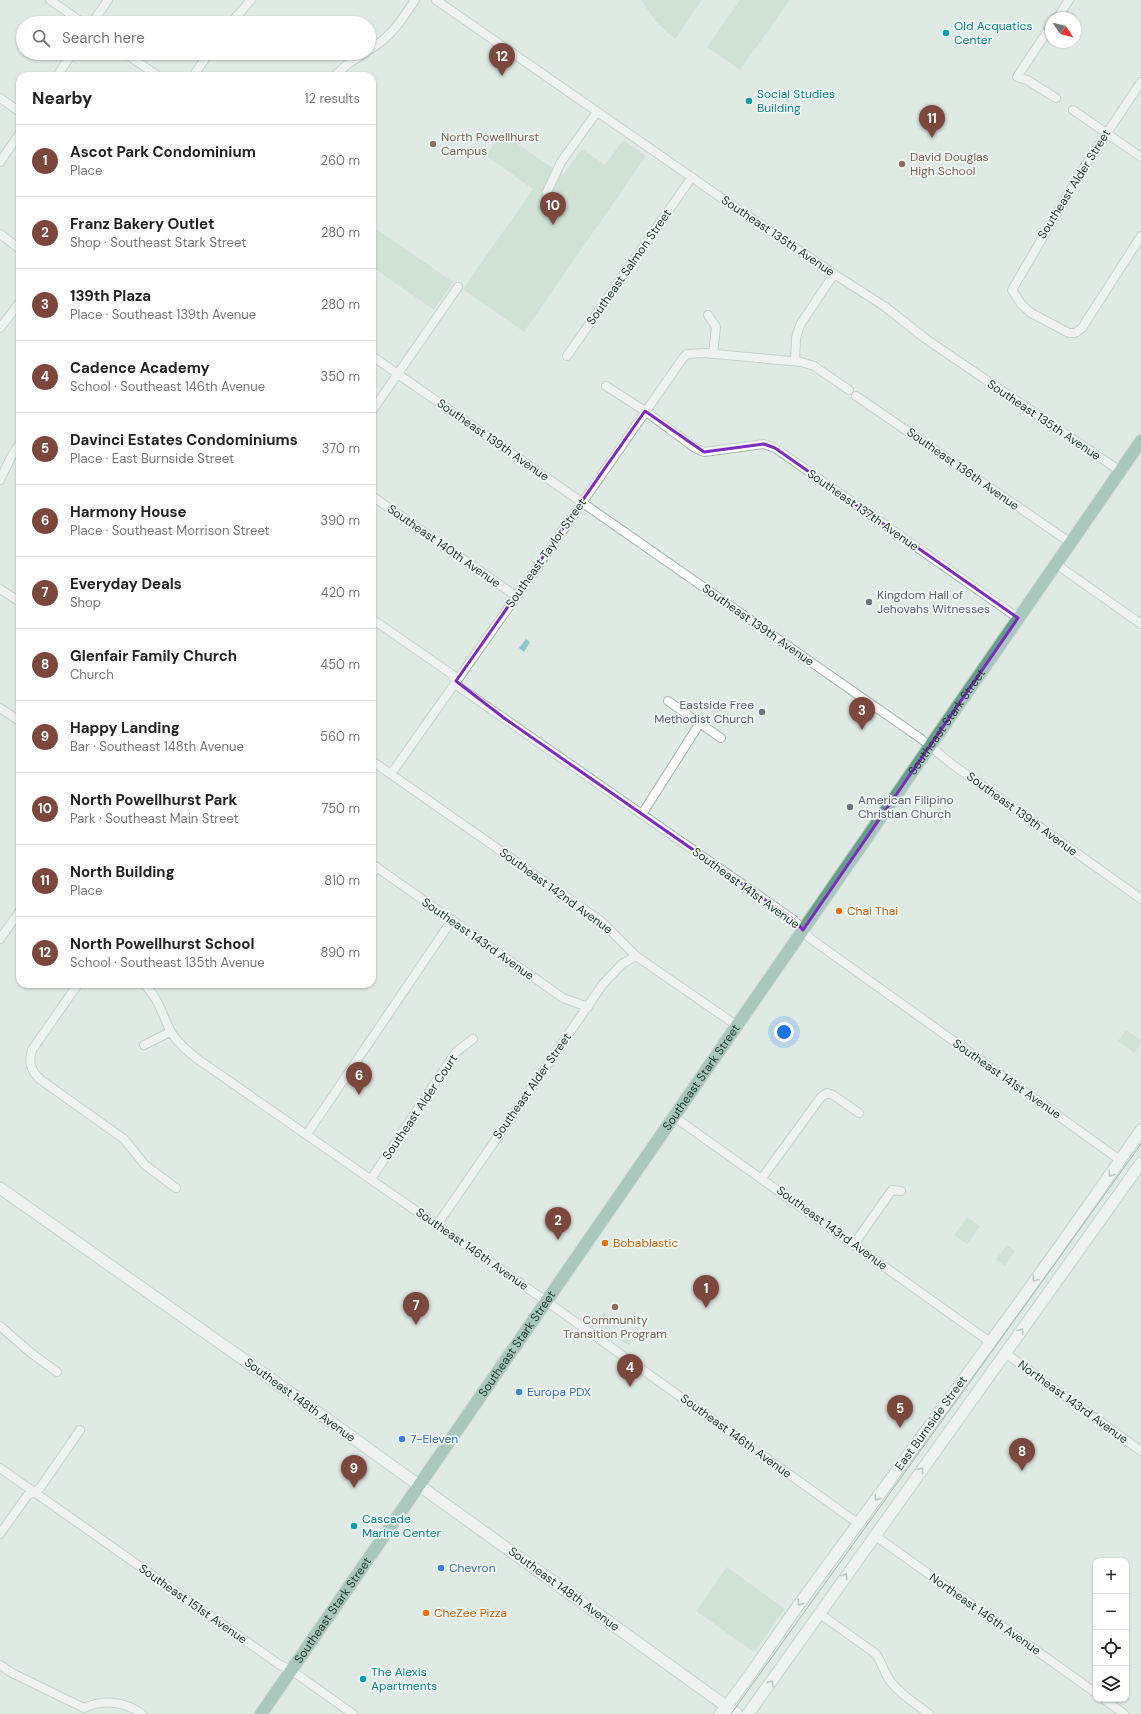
<!DOCTYPE html>
<meta charset="utf-8">
<style>
:root{--surface:#fff;--page:#f6f6f6;--text:#222;--muted:#767676;--line:#e0e0e0;--accent:#7c483d}
body{margin:0;font-family:"DM Sans",sans-serif;background:var(--page);color:var(--text)}
.controls{position:absolute;right:12px;bottom:12px;display:grid;overflow:hidden;border-radius:8px;box-shadow:0 1px 3px #0004}
.controls button{width:36px;height:36px;display:grid;place-items:center;padding:0;border:0;border-bottom:1px solid var(--line);background:var(--surface);color:var(--text);font:20px sans-serif}
.compass{position:absolute;left:1045px;top:12px;width:36px;height:36px;border-radius:50%;background:var(--surface);box-shadow:0 1px 3px #0004;rotate:125deg}
.you{position:absolute;left:784px;top:1032px;width:14px;height:14px;margin:-10px;border:3px solid #fff;border-radius:50%;background:#1a73e8;box-shadow:0 0 0 6px #1a73e833}
.badge{display:grid;place-items:center;width:26px;height:26px;border-radius:50%;background:var(--accent);color:#fff;font-size:13px;font-weight:700}
.pin{position:absolute;translate:-50% -33px;filter:drop-shadow(0 1px 2px #0008)}
.pin::after{content:'';position:absolute;top:21px;width:14px;height:12px;background:inherit;clip-path:polygon(0 0,100% 0,50% 100%)}
.list{margin:0;padding:0;list-style:none}
h2{display:flex;justify-content:space-between;align-items:center;height:52px;margin:0;padding:0 16px;font-size:17px}
h2 small{font-size:13px;font-weight:400;color:var(--muted)}
.list li{display:grid;grid-template-columns:26px 1fr auto;gap:12px;align-items:center;box-sizing:border-box;height:72px;padding:0 16px;border-top:1px solid var(--line)}
.list b{display:block;font-size:15px;white-space:nowrap}
.list p{margin:0;font-size:13px;white-space:nowrap;color:var(--muted)}
.list em{font-size:13px;font-style:normal;color:var(--muted)}
.icon{flex:none;width:22px;height:22px;fill:none;stroke:currentColor;stroke-width:2;stroke-linecap:round;stroke-linejoin:round}
.map{position:relative;flex:none;width:1141px;height:1714px;overflow:hidden}
.search{position:absolute;background:var(--surface);box-shadow:0 1px 3px #0004;left:16px;top:16px;width:360px;height:44px;display:flex;align-items:center;gap:10px;box-sizing:border-box;padding:0 14px;border-radius:22px;color:var(--muted);font-size:15px}
.panel{position:absolute;background:var(--surface);box-shadow:0 1px 3px #0004;left:16px;top:72px;width:360px;height:916px;border-radius:12px}
.map>svg:first-child{display:block}
.green{fill:#badac0}
.water{fill:#8bc7cc}
.lines{fill:none;stroke-linecap:round;stroke-linejoin:round}
.street-casing{stroke:#a3b1ab;stroke-width:10}
.secondary-casing{stroke:#a0b5ac;stroke-width:13}
.primary-casing{stroke:#bdc4c1;stroke-width:14}
.street{stroke:#fff;stroke-width:8}
.secondary{stroke:#fff;stroke-width:11}
.primary{stroke:#679d8b;stroke-width:12}
.tram{stroke:#5c756c;stroke-width:1}
.oneway{stroke:#909c98}
.marked{fill:none;stroke:#7b2cbf;stroke-width:3;stroke-linejoin:round}
.culture-dot{fill:#0f9aa8;stroke:#f0f7f3;stroke-width:1.5}
.education-dot{fill:#8d6e63;stroke:#f0f7f3;stroke-width:1.5}
.worship-dot{fill:#6b7280;stroke:#f0f7f3;stroke-width:1.5}
.food-dot{fill:#e8710a;stroke:#f0f7f3;stroke-width:1.5}
.shop-dot{fill:#3f7fe0;stroke:#f0f7f3;stroke-width:1.5}
.labels{text-anchor:middle;dominant-baseline:central;stroke-width:3.5;stroke-linejoin:round;paint-order:stroke}
.culture-label{font-size:12px;fill:#0d838f;stroke:#f0f7f3;text-anchor:start}
.education-label{font-size:12px;fill:#785e54;stroke:#f0f7f3;text-anchor:start}
.street-label{font-size:12px;fill:#223931;stroke:#f0f7f3}
.worship-label{font-size:12px;fill:#5b616d;stroke:#f0f7f3;text-anchor:start}
.food-label{font-size:12px;fill:#c56008;stroke:#f0f7f3;text-anchor:start}
.shop-label{font-size:12px;fill:#366cbe;stroke:#f0f7f3;text-anchor:start}
</style>
<div class="map">
<svg width="1141" height="1714" viewBox="0 0 1141 1714">
<rect width="100%" height="100%" fill="#e0eae5"/>
<path class="green" d="M 641,0 L 702,0 L 675,39 L 657,23 Z
M 740,0 L 790,0 L 740,70 L 707,47 Z
M 502,133 L 563,175 L 582,149 L 605,165 L 623,140 L 646,156 L 524,332 L 463,289 L 533,189 L 486,156 Z
M 372,226 L 453,282 L 434,310 L 372,267 Z
M 1126,1030 L 1141,1040 L 1141,1044 L 1134,1053 L 1118,1041 Z
M 967,1217 L 980,1226 L 967,1244 L 954,1235 Z
M 1007,1245 L 1015,1251 L 1005,1266 L 996,1259 Z
M 604,1312 L 614,1319 L 607,1330 L 597,1323 Z
M 625,1328 L 636,1336 L 629,1346 L 617,1338 Z
M 727,1567 L 785,1609 L 754,1652 L 696,1611 Z"/>
<path class="water" d="M 526,639 L 530,642 L 524,652 L 519,648 Z"/>
<g class="lines">
<g class="street-casing">
<path id="street" d="M 50,0 L 83,23
M 436,0 L 736,208 L 834,274 L 884,306 L 926,339 L 1120,471
M 1057,18 L 1069,0
M 92,23 L 108,0
M 231,23 L 251,0
M 1051,26 L 1017,77 L 1027,80 L 1056,98
M 369,50 C 391,37 401,21 415,0
M 125,53 L 158,76
M 57,76 L 72,53
M 193,76 L 209,53
M 334,76 L 349,63 L 365,53
M 1141,82 L 1081,172 L 1012,290 L 1022,305 L 1031,313 L 1069,333 L 1075,333 L 1082,328 L 1141,236
M 0,98 L 20,112
M 1073,110 L 1141,157
M 0,162 L 20,133
M 547,192 L 561,162 L 597,112
M 0,234 L 20,249
M 708,315 L 716,327 L 713,354
M 0,328 L 20,302
M 372,356 L 920,738 L 953,765 L 1141,899
M 567,356 L 692,177
M 795,361 L 796,338 L 800,325 L 834,274
M 606,386 L 645,411 L 695,448 L 704,452 L 764,444 L 775,448 L 1018,618
M 856,396 L 1071,543
M 372,411 L 458,287
M 0,480 L 11,457 L 20,443
M 372,496 L 516,596
M 1056,564 L 1141,624
M 0,589 L 20,602
M 372,619 L 453,675 L 459,687 L 794,920 L 811,939 L 1120,1160
M 668,701 L 721,738
M 0,708 L 18,720
M 372,761 L 601,921 L 636,956 L 736,1025
M 391,774 L 554,543 L 683,358 L 687,354 L 704,353 L 801,362 L 814,366 L 849,390
M 642,814 L 700,723
M 372,864 L 563,998 L 588,1007
M 372,874 L 377,867
M 0,939 L 20,911
M 78,984 L 32,1050 C 28,1063 31,1071 41,1080 L 124,1139 L 145,1165 L 176,1188
M 144,984 C 158,997 162,1014 170,1030 C 176,1042 187,1050 196,1058 L 546,1301 L 859,1524
M 144,1045 L 170,1032
M 673,1116 L 990,1342
M 307,1134 L 452,920
M 762,1178 L 821,1097 L 827,1093 L 833,1095 L 859,1113
M 371,1179 L 456,1052 L 473,1039
M 437,1225 L 603,984 L 622,964 L 636,956
M 854,1244 L 892,1190 L 901,1191
M 0,1326 L 31,1353 L 57,1372
M 1005,1353 L 1141,1451
M 0,1468 L 280,1665 L 291,1670 L 353,1714
M 0,1534 L 27,1496 L 40,1488 L 80,1430
M 874,1535 L 1096,1693
M 820,1614 L 876,1654 C 882,1663 884,1673 891,1682 C 901,1695 916,1704 929,1714
M 0,1665 L 12,1673 L 84,1708 C 103,1699 124,1701 142,1714
M 1104,1699 L 1124,1714"/>
</g>
<g class="secondary-casing">
<path id="secondary" d="M 0,1188 L 267,1376 L 737,1714
M 720,1714 C 753,1674 780,1629 811,1588 C 922,1436 1034,1285 1141,1130
M 748,1714 L 1141,1163"/>
</g>
<g class="primary-casing">
<g id="primary">
<path id="s1" d="M 261,1714 L 1141,441"/>
</g>
</g>
<use href="#street" class="street"/>
<use href="#secondary" class="secondary"/>
<use href="#primary" class="primary"/>
<path class="tram" d="M 731,1714 L 1141,1144"/>
</g>
<defs><path id="oneway-chevron" d="M-2-3.5L2.5 0L-2 3.5" fill="none" stroke-width="1.6" stroke-linecap="round" stroke-linejoin="round"/></defs>
<g class="oneway">
<use href="#oneway-chevron" transform="translate(1111 1174) rotate(126)"/>
<use href="#oneway-chevron" transform="translate(1035 1279) rotate(126)"/>
<use href="#oneway-chevron" transform="translate(1021 1331) rotate(-54)"/>
<use href="#oneway-chevron" transform="translate(921 1470) rotate(-54)"/>
<use href="#oneway-chevron" transform="translate(877 1498) rotate(125)"/>
<use href="#oneway-chevron" transform="translate(845 1576) rotate(-56)"/>
<use href="#oneway-chevron" transform="translate(800 1603) rotate(124)"/>
<use href="#oneway-chevron" transform="translate(771 1683) rotate(-54)"/>
</g>
<path d="M0 0H1141V1714H0ZM 645,411 L 704,452 L 764,444 L 775,448 L 1018,618 L 803,930 L 794,920 L 504,718 L 456,681 Z" fill="#e0eae5" fill-opacity=".55" fill-rule="evenodd"/>
<path class="marked" d="M 645,411 L 704,452 L 764,444 L 775,448 L 1018,618 L 803,930 L 794,920 L 504,718 L 456,681 Z"/>
<g class="culture-dot">
<circle cx="946" cy="33" r="4"/>
<circle cx="749" cy="101" r="4"/>
<circle cx="354" cy="1526" r="4"/>
<circle cx="363" cy="1679" r="4"/>
</g>
<g class="education-dot">
<circle cx="433" cy="144" r="4"/>
<circle cx="902" cy="164" r="4"/>
<circle cx="615" cy="1307" r="4"/>
</g>
<g class="worship-dot">
<circle cx="869" cy="602" r="4"/>
<circle cx="762" cy="712" r="4"/>
<circle cx="850" cy="807" r="4"/>
</g>
<g class="food-dot">
<circle cx="839" cy="911" r="4"/>
<circle cx="605" cy="1243" r="4"/>
<circle cx="426" cy="1613" r="4"/>
</g>
<g class="shop-dot">
<circle cx="519" cy="1392" r="4"/>
<circle cx="402" cy="1439" r="4"/>
<circle cx="441" cy="1568" r="4"/>
</g>
<g class="labels">
<g class="culture-label">
<text x="954" y="26">Old Acquatics<tspan x="954" dy="14">Center</tspan></text>
<text x="757" y="94">Social Studies<tspan x="757" dy="14">Building</tspan></text>
<text x="362" y="1519">Cascade<tspan x="362" dy="14">Marine Center</tspan></text>
<text x="371" y="1672">The Alexis<tspan x="371" dy="14">Apartments</tspan></text>
</g>
<g class="education-label">
<text x="441" y="137">North Powellhurst<tspan x="441" dy="14">Campus</tspan></text>
<text x="910" y="157">David Douglas<tspan x="910" dy="14">High School</tspan></text>
<text x="615" y="1320" text-anchor="middle">Community<tspan x="615" dy="14">Transition Program</tspan></text>
</g>
<g class="street-label">
<text transform="translate(1074 184) rotate(-58)">Southeast Alder Street</text>
<text transform="translate(778 236) rotate(34)">Southeast 135th Avenue</text>
<text transform="translate(629 267) rotate(-55)">Southeast Salmon Street</text>
<text transform="translate(1044 420) rotate(34)">Southeast 135th Avenue</text>
<text transform="translate(493 440) rotate(35)">Southeast 139th Avenue</text>
<text transform="translate(963 469) rotate(35)">Southeast 136th Avenue</text>
<text transform="translate(863 510) rotate(35)">Southeast 137th Avenue</text>
<text transform="translate(444 546) rotate(35)">Southeast 140th Avenue</text>
<text transform="translate(546 553) rotate(-55)">Southeast Taylor Street</text>
<text transform="translate(758 625) rotate(35)">Southeast 139th Avenue</text>
<text stroke="none"><textPath href="#s1" startOffset="1206">Southeast Stark Street</textPath></text>
<text transform="translate(1022 814) rotate(36)">Southeast 139th Avenue</text>
<text transform="translate(746 888) rotate(36)">Southeast 141st Avenue</text>
<text transform="translate(556 891) rotate(36)">Southeast 142nd Avenue</text>
<text transform="translate(478 939) rotate(35)">Southeast 143rd Avenue</text>
<text stroke="none"><textPath href="#s1" startOffset="774">Southeast Stark Street</textPath></text>
<text transform="translate(1007 1079) rotate(35)">Southeast 141st Avenue</text>
<text transform="translate(532 1086) rotate(-55)">Southeast Alder Street</text>
<text transform="translate(420 1107) rotate(-56)">Southeast Alder Court</text>
<text transform="translate(832 1228) rotate(36)">Southeast 143rd Avenue</text>
<text transform="translate(472 1249) rotate(35)">Southeast 146th Avenue</text>
<text stroke="none"><textPath href="#s1" startOffset="450">Southeast Stark Street</textPath></text>
<text transform="translate(300 1400) rotate(36)">Southeast 148th Avenue</text>
<text transform="translate(1073 1402) rotate(36)">Northeast 143rd Avenue</text>
<text transform="translate(931 1423) rotate(-54)">East Burnside Street</text>
<text transform="translate(736 1436) rotate(36)">Southeast 146th Avenue</text>
<text transform="translate(564 1589) rotate(36)">Southeast 148th Avenue</text>
<text transform="translate(193 1604) rotate(35)">Southeast 151st Avenue</text>
<text stroke="none"><textPath href="#s1" startOffset="126">Southeast Stark Street</textPath></text>
<text transform="translate(985 1614) rotate(35)">Northeast 146th Avenue</text>
</g>
<g class="worship-label">
<text x="877" y="595">Kingdom Hall of<tspan x="877" dy="14">Jehovahs Witnesses</tspan></text>
<text x="754" y="705" text-anchor="end">Eastside Free<tspan x="754" dy="14">Methodist Church</tspan></text>
<text x="858" y="800">American Filipino<tspan x="858" dy="14">Christian Church</tspan></text>
</g>
<g class="food-label">
<text x="847" y="911">Chai Thai</text>
<text x="613" y="1243">Bobablastic</text>
<text x="434" y="1613">CheZee Pizza</text>
</g>
<g class="shop-label">
<text x="527" y="1392">Europa PDX</text>
<text x="410" y="1439">7-Eleven</text>
<text x="449" y="1568">Chevron</text>
</g>
</g>
</svg>
<div class="controls">
<button>+</button>
<button>−</button>
<button><svg class="icon" aria-label="locate" viewBox="0 0 24 24"><circle cx="12" cy="12" r="6"/><path d="M12 2v4M12 18v4M2 12h4M18 12h4"/></svg></button>
<button><svg class="icon" aria-label="layers" viewBox="0 0 24 24"><path d="M12 4l9 5-9 5-9-5zM3 14l9 5 9-5"/></svg></button>
</div>
<svg class="compass" viewBox="-18 -18 36 36"><path d="M0-13l5 13h-10z" fill="#e53935"/><path d="M0 13l5-13h-10z" fill="#767676"/></svg>
<div class="you"></div>
<div class="pin badge" style="left:706px;top:1308px">1</div>
<div class="pin badge" style="left:558px;top:1240px">2</div>
<div class="pin badge" style="left:862px;top:730px">3</div>
<div class="pin badge" style="left:630px;top:1387px">4</div>
<div class="pin badge" style="left:900px;top:1428px">5</div>
<div class="pin badge" style="left:359px;top:1095px">6</div>
<div class="pin badge" style="left:416px;top:1325px">7</div>
<div class="pin badge" style="left:1022px;top:1471px">8</div>
<div class="pin badge" style="left:354px;top:1488px">9</div>
<div class="pin badge" style="left:553px;top:225px">10</div>
<div class="pin badge" style="left:932px;top:138px">11</div>
<div class="pin badge" style="left:502px;top:76px">12</div>
<div class="search"><svg class="icon" aria-label="search" viewBox="0 0 24 24"><circle cx="10" cy="10" r="6"/><path d="M15 15l6 6"/></svg>Search here</div>
<section class="panel">
<h2>Nearby<small>12 results</small></h2>
<ul class="list">
<li><span class="badge">1</span><div><b>Ascot Park Condominium</b><p>Place</p></div><em>260 m</em></li>
<li><span class="badge">2</span><div><b>Franz Bakery Outlet</b><p>Shop · Southeast Stark Street</p></div><em>280 m</em></li>
<li><span class="badge">3</span><div><b>139th Plaza</b><p>Place · Southeast 139th Avenue</p></div><em>280 m</em></li>
<li><span class="badge">4</span><div><b>Cadence Academy</b><p>School · Southeast 146th Avenue</p></div><em>350 m</em></li>
<li><span class="badge">5</span><div><b>Davinci Estates Condominiums</b><p>Place · East Burnside Street</p></div><em>370 m</em></li>
<li><span class="badge">6</span><div><b>Harmony House</b><p>Place · Southeast Morrison Street</p></div><em>390 m</em></li>
<li><span class="badge">7</span><div><b>Everyday Deals</b><p>Shop</p></div><em>420 m</em></li>
<li><span class="badge">8</span><div><b>Glenfair Family Church</b><p>Church</p></div><em>450 m</em></li>
<li><span class="badge">9</span><div><b>Happy Landing</b><p>Bar · Southeast 148th Avenue</p></div><em>560 m</em></li>
<li><span class="badge">10</span><div><b>North Powellhurst Park</b><p>Park · Southeast Main Street</p></div><em>750 m</em></li>
<li><span class="badge">11</span><div><b>North Building</b><p>Place</p></div><em>810 m</em></li>
<li><span class="badge">12</span><div><b>North Powellhurst School</b><p>School · Southeast 135th Avenue</p></div><em>890 m</em></li>
</ul>
</section>
</div>
